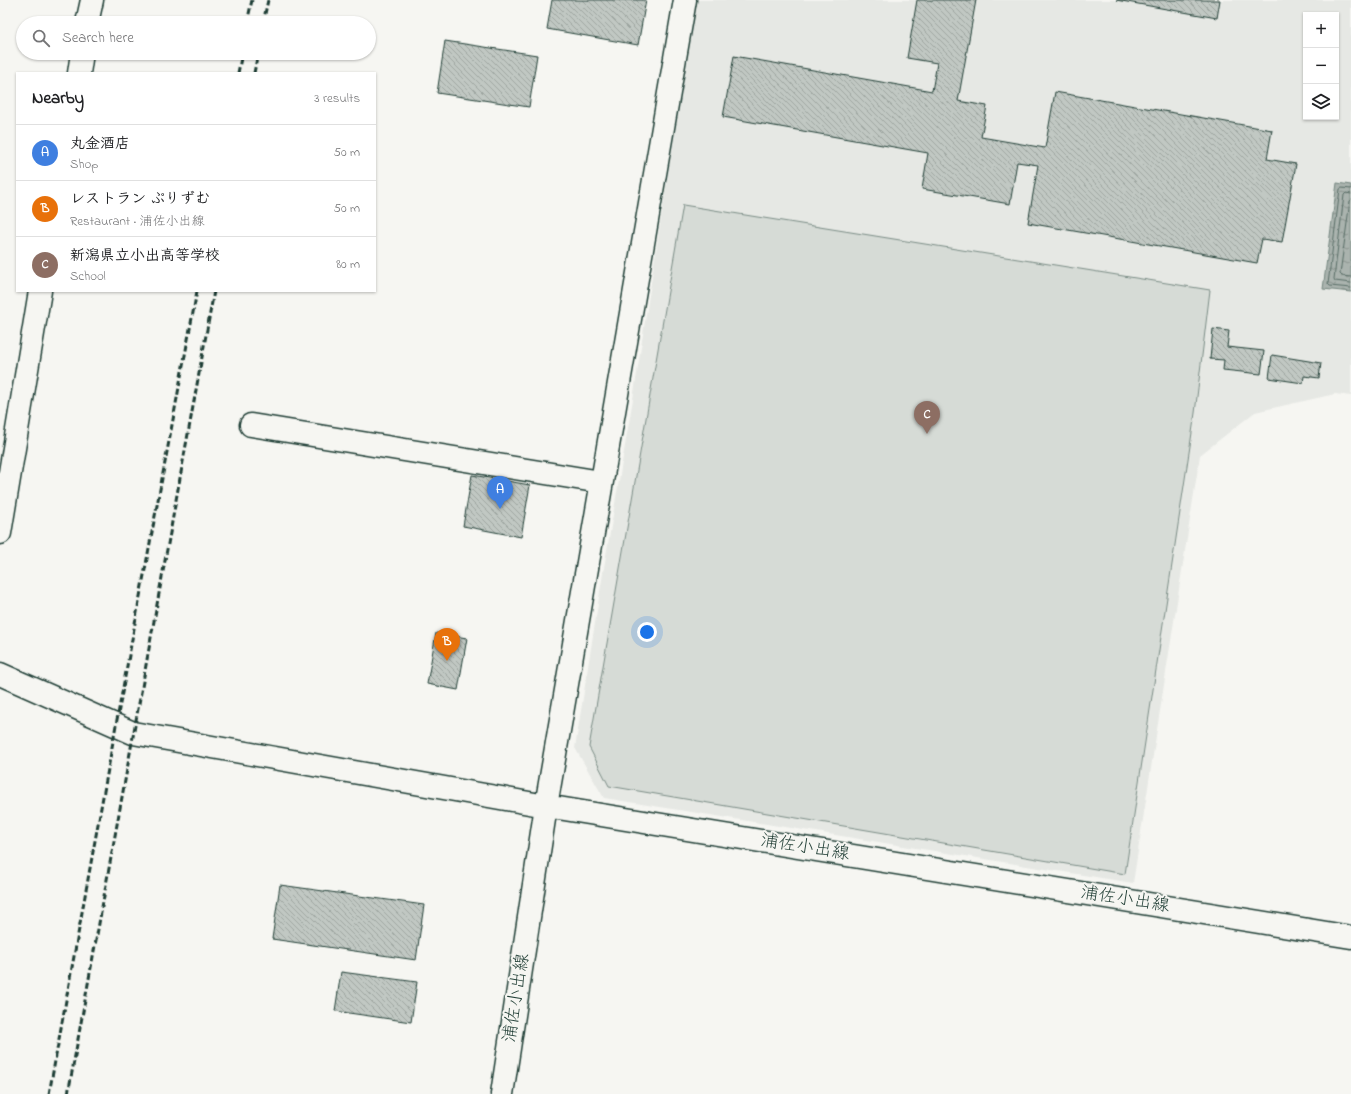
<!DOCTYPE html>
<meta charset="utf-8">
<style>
:root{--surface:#fff;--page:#f6f6f6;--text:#202124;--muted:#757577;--line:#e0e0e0;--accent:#db2777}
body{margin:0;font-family:"Indie Flower","Klee One",sans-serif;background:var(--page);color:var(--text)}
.controls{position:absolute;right:12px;top:12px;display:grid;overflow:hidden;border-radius:0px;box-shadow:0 1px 3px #0004}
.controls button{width:36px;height:36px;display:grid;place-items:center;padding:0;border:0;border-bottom:1px solid var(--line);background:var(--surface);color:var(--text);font:20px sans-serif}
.you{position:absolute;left:647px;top:632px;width:14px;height:14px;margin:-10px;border:3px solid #fff;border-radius:50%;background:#1a73e8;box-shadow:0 0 0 6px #1a73e833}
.badge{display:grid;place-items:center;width:26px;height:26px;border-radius:50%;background:var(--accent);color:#fff;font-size:13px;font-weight:700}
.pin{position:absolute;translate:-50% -33px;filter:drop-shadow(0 1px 2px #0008)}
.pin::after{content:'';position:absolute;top:21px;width:14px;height:12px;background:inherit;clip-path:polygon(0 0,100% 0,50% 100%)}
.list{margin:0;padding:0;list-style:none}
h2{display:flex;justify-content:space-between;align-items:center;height:52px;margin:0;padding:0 16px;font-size:17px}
h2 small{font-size:13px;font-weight:400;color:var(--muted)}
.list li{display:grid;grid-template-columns:26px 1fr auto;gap:12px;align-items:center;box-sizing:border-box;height:56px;padding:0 16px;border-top:1px solid var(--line)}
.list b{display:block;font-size:15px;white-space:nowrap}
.list p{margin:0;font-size:13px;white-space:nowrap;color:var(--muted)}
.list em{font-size:13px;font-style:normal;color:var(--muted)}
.icon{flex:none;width:22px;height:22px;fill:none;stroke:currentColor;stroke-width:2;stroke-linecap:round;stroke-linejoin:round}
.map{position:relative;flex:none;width:1351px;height:1094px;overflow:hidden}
.search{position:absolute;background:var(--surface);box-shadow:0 1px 3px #0004;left:16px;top:16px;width:360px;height:44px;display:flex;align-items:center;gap:10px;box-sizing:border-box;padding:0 14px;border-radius:22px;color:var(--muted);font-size:15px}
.panel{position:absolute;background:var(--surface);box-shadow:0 1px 3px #0004;left:16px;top:72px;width:360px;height:220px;border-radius:0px}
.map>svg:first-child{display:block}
.built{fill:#e6e8e4;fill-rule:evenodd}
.pitch{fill:#d6dbd6;stroke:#7a8c85}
.water{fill:url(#water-ripples);stroke:#72847d}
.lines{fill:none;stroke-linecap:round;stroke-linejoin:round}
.shore{stroke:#576c65;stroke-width:1}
.building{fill:url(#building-back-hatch);stroke:#1f3d34}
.street-casing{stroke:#1f3d34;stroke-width:25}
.secondary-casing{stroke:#1f3d34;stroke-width:25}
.street{stroke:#f6f6f2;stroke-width:22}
.secondary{stroke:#f6f6f2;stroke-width:22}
.rail{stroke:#1f3d34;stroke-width:3;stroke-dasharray:6 3;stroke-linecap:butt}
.labels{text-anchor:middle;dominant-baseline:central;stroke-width:4;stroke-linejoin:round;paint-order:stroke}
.street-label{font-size:18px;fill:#1f3d34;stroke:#f6f6f2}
</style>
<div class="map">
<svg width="1351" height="1094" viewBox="0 0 1351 1094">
<defs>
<pattern id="water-ripples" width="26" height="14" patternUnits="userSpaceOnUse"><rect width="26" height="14" fill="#aab3ae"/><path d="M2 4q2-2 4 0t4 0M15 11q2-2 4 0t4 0" fill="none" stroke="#8a938e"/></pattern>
<pattern id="building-back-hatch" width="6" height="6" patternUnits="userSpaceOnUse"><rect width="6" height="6" fill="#c1c8c3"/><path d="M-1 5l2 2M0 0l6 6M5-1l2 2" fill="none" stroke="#9ca49f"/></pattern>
</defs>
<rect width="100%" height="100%" fill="#f6f6f2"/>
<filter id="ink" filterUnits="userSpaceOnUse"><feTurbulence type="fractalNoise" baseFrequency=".025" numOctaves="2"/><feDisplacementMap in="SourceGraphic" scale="8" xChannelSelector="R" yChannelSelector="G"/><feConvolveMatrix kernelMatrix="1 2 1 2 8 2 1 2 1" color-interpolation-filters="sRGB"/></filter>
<g filter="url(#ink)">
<path class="built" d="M 693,0 L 1351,0 L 1351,396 L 1335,394 L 1255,412 L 1200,455 L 1133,883 L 604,798 L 575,748 L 603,573 L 633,399 L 677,114 ZM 1306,15 L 1336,15 L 1336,117 L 1306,117 Z"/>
<path class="pitch" d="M 683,205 L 1210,290 L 1195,413 L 1125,874 L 609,786 L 589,747 Z"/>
<path class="water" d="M 1337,183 L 1351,185 L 1351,292 L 1323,289 Z"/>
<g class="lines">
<path class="shore" d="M 1351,189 L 1342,188 L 1340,189 L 1328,284 L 1330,286 L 1351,288
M 1351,194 L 1346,193 L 1344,195 L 1334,279 L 1335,281 L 1351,283
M 1351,200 L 1350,201 L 1340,274 L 1342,276 L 1351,277"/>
</g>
<path class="building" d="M 552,0 L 646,0 L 638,45 L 547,29 Z
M 917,0 L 976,0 L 958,101 L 987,106 L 981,137 L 1045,148 L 1055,92 L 1272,130 L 1267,159 L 1296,164 L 1282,242 L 1262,239 L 1257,263 L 1028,223 L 1038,165 L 1017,162 L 1010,204 L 922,189 L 928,153 L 723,117 L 734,56 L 932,91 L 937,63 L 907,58 Z
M 1116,0 L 1220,0 L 1217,18 Z
M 445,41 L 537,55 L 529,107 L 437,93 Z
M 1213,329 L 1229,331 L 1227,347 L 1264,351 L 1261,374 L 1223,370 L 1224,360 L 1210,359 Z
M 1272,355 L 1321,363 L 1319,378 L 1304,376 L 1303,383 L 1269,378 Z
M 472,475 L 530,485 L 521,537 L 463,526 Z
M 436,633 L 467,638 L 458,690 L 427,684 Z
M 280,885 L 424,905 L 416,960 L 272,939 Z
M 341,972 L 417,982 L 411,1022 L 335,1011 Z"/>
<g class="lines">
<g class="street-casing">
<path id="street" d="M 251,425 L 601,482"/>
</g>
<g class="secondary-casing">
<path id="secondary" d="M 87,23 L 92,0
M 79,73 L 82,53
M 0,533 L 40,291
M 0,674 L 133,733 L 546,806 L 1351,937
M 502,1094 L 546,806 L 685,0"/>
</g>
<use href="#street" class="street"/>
<use href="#secondary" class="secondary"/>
<path class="rail" d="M 247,23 L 252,0
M 263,23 L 268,0
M 238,73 L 242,53
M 254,73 L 258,53
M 49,1094 L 116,725 L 197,291
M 68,1094 L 214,291"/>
</g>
</g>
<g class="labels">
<g class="street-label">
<text transform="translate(805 848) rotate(9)">浦佐小出線</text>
<text transform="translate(1125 900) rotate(9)">浦佐小出線</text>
<text transform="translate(517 998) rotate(-81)">浦佐小出線</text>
</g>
</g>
</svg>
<div class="controls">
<button>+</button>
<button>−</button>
<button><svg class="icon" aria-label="layers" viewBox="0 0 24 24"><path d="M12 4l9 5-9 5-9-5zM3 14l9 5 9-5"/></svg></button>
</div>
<div class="you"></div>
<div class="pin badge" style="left:500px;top:509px;background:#3f7fe0">A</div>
<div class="pin badge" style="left:447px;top:661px;background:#e8710a">B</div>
<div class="pin badge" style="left:927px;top:434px;background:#8d6e63">C</div>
<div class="search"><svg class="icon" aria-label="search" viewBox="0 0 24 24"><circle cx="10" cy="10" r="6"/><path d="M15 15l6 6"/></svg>Search here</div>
<section class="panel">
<h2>Nearby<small>3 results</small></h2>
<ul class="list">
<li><span class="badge" style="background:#3f7fe0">A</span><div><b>丸金酒店</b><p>Shop</p></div><em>50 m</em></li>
<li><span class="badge" style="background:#e8710a">B</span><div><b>レストラン ぷりずむ</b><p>Restaurant · 浦佐小出線</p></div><em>50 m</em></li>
<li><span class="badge" style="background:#8d6e63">C</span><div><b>新潟県立小出高等学校</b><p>School</p></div><em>80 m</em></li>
</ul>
</section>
</div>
